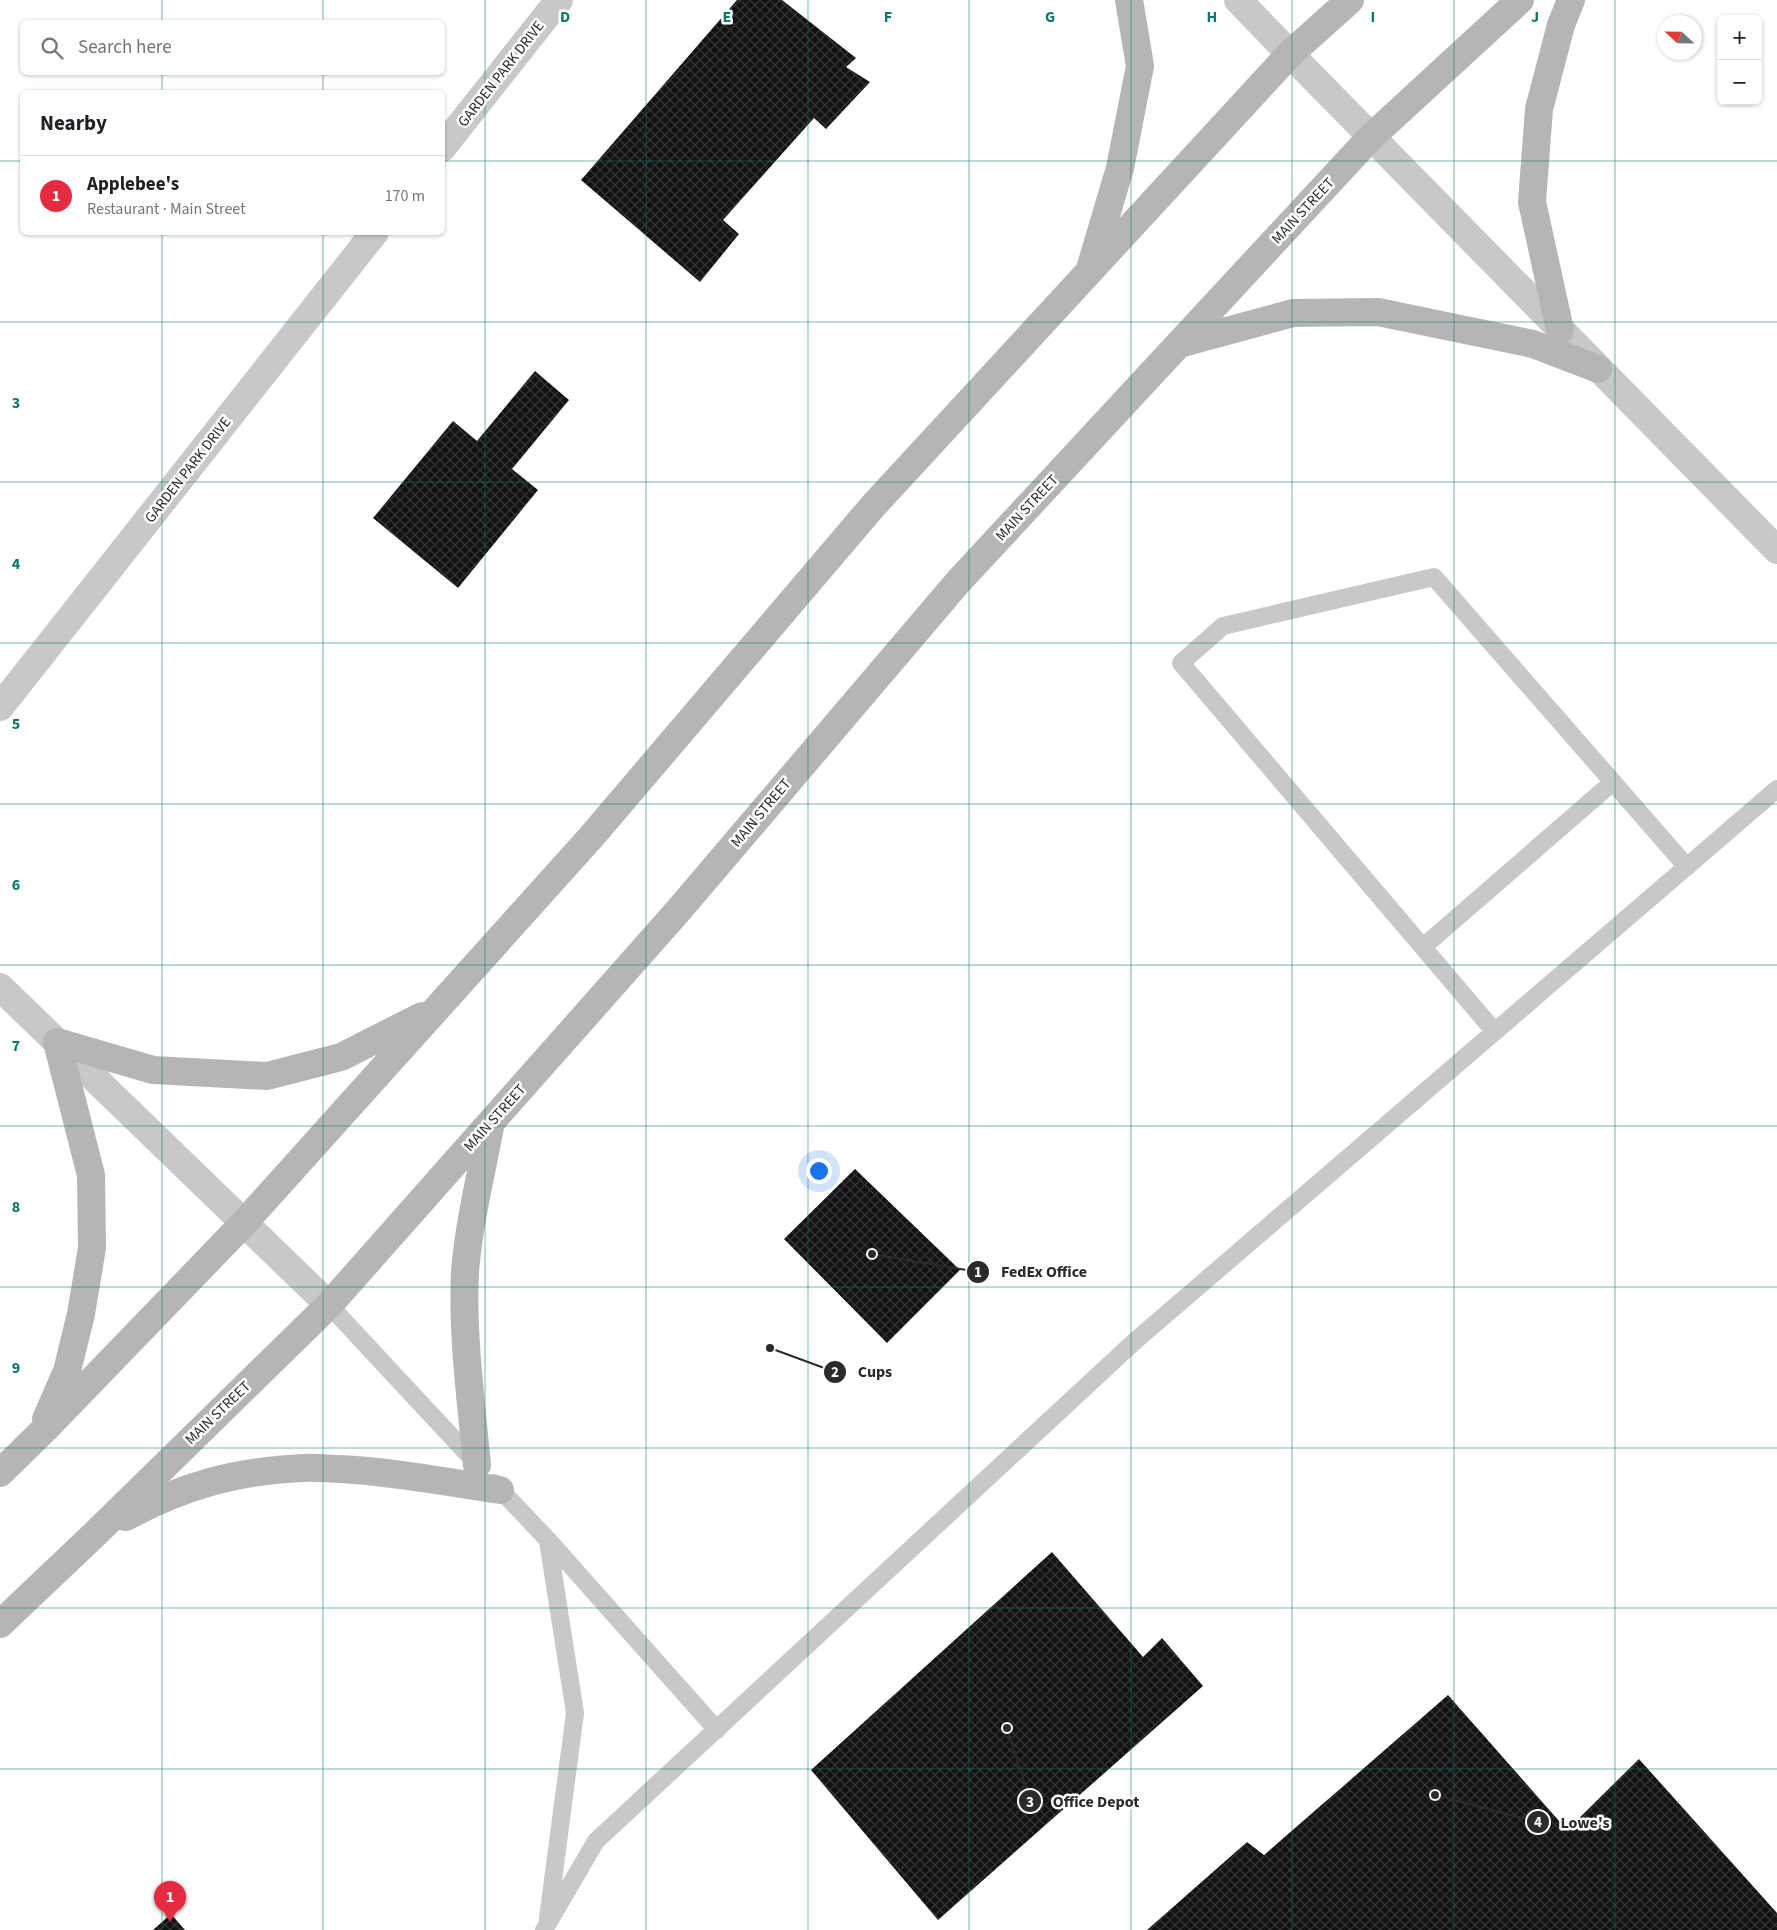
<!DOCTYPE html>
<meta charset="utf-8">
<style>
:root{--surface:#fff;--page:#f2f2f2;--text:#202124;--muted:#757577;--line:#e0e0e0;--accent:#e52b40}
body{margin:0;font-family:"Source Sans 3",sans-serif;background:var(--page);color:var(--text)}
.controls{position:absolute;right:15px;top:15px;display:grid;overflow:hidden;border-radius:8px;box-shadow:0 1px 4px #0004}
.controls button{width:45px;height:45px;display:grid;place-items:center;padding:0;border:0;border-bottom:1px solid var(--line);background:var(--surface);color:var(--text);font:25px sans-serif}
.compass{position:absolute;left:1657px;top:15px;width:45px;height:45px;border-radius:50%;background:var(--surface);box-shadow:0 1px 4px #0004;rotate:292deg}
.you{position:absolute;left:818px;top:1170px;width:18px;height:18px;margin:-12px;border:4px solid #fff;border-radius:50%;background:#1a73e8;box-shadow:0 0 0 8px #1a73e833}
.badge{display:grid;place-items:center;width:32px;height:32px;border-radius:50%;background:var(--accent);color:#fff;font-size:16px;font-weight:700}
.pin{position:absolute;translate:-50% -41px;filter:drop-shadow(0 1px 2px #0008)}
.pin::after{content:'';position:absolute;top:26px;width:18px;height:15px;background:inherit;clip-path:polygon(0 0,100% 0,50% 100%)}
.list{margin:0;padding:0;list-style:none}
h2{display:flex;justify-content:space-between;align-items:center;height:65px;margin:0;padding:0 20px;font-size:21px}
h2 small{font-size:16px;font-weight:400;color:var(--muted)}
.list li{display:grid;grid-template-columns:32px 1fr auto;gap:15px;align-items:center;box-sizing:border-box;height:80px;padding:0 20px;border-top:1px solid var(--line)}
.list b{display:block;font-size:19px;white-space:nowrap}
.list p{margin:0;font-size:16px;white-space:nowrap;color:var(--muted)}
.list em{font-size:16px;font-style:normal;color:var(--muted)}
.icon{flex:none;width:28px;height:28px;fill:none;stroke:currentColor;stroke-width:2;stroke-linecap:round;stroke-linejoin:round}
.map{position:relative;flex:none;width:1777px;height:1930px;overflow:hidden}
.search{position:absolute;background:var(--surface);box-shadow:0 1px 4px #0004;left:20px;top:20px;width:425px;height:55px;display:flex;align-items:center;gap:12px;box-sizing:border-box;padding:0 18px;border-radius:8px;color:var(--muted);font-size:19px}
.panel{position:absolute;background:var(--surface);box-shadow:0 1px 4px #0004;left:20px;top:90px;width:425px;height:145px;border-radius:8px}
.map>svg:first-child{display:block}
.building{fill:url(#building-cross-hatch)}
.lines{fill:none;stroke-linecap:round;stroke-linejoin:round}
.service{stroke:#c8c8c8;stroke-width:18}
.minor{stroke:#c8c8c8;stroke-width:28}
.tertiary{stroke:#c8c8c8;stroke-width:28}
.secondary{stroke:#b5b5b5;stroke-width:28}
.grid{fill:none;stroke:#0f766e;stroke-width:1;stroke-opacity:0.55}
.labels{text-anchor:middle;dominant-baseline:central;stroke-width:5;stroke-linejoin:round;paint-order:stroke}
.street-label{font-size:15px;fill:#2b2b2b;stroke:#fff}
.grid-label{font-size:16px;text-anchor:middle;font-weight:bold;fill:#0f766e;stroke:#fff;stroke-width:5;stroke-linejoin:round;paint-order:stroke}
.leader{fill:none;stroke:#2b2b2b;stroke-width:2}
.callout-dot{fill:#2b2b2b;stroke:#fff;stroke-width:2}
.mark-label{font-size:15px;text-anchor:middle;font-weight:bold;fill:#fff}
.callout-label{font-size:16px;text-anchor:middle;font-weight:bold;fill:#2b2b2b;stroke:#fff;stroke-width:5;stroke-linejoin:round;paint-order:stroke}
</style>
<div class="map">
<svg width="1777" height="1930" viewBox="0 0 1777 1930">
<defs>
<pattern id="building-cross-hatch" width="8" height="8" patternUnits="userSpaceOnUse" patternTransform="scale(1.25)"><rect width="8" height="8" fill="#121212"/><path d="M0 0l8 8M0 8l8-8" fill="none" stroke="#353535"/></pattern>
</defs>
<rect width="100%" height="100%" fill="#fff"/>
<path class="building" d="M 737,0 L 782,0 L 856,58 L 846,67 L 870,82 L 826,129 L 814,118 L 723,220 L 739,234 L 700,282 L 581,180 Z
M 535,371 L 569,400 L 512,469 L 538,490 L 458,588 L 373,518 L 453,421 L 477,441 Z
M 855,1169 L 960,1270 L 887,1343 L 784,1239 Z
M 1052,1552 L 1143,1657 L 1162,1638 L 1203,1686 L 938,1920 L 811,1770 Z
M 1448,1695 L 1567,1830 L 1639,1759 L 1777,1913 L 1777,1930 L 1147,1930 L 1247,1842 L 1264,1855 Z
M 171,1914 L 185,1930 L 153,1930 Z"/>
<g class="lines">
<path class="service" d="M 1423,947 L 1613,782
M 1495,1032 L 1181,663 L 1223,626 L 1434,577 L 1687,867
M 329,1305 L 477,1464
M 494,1483 L 548,1540 L 717,1730
M 548,1918 L 575,1713 L 548,1541
M 544,1930 L 596,1841 L 1135,1341 L 1777,789"/>
<path class="minor" d="M 1238,0 L 1290,54
M 442,148 L 559,0
M 0,707 L 375,232
M 0,987 L 329,1305"/>
<path class="tertiary" d="M 1290,54 L 1777,550"/>
<path class="secondary" d="M 1090,269 L 1120,168 L 1140,66 L 1129,0
M 1560,330 L 1532,202 L 1539,109 L 1561,25 L 1571,0
M 1179,344 L 1293,313 L 1378,312 L 1533,344 L 1598,369
M 57,1042 L 153,1070 L 267,1076 L 341,1057 L 422,1016
M 46,1419 L 67,1371 L 81,1314 L 92,1248 L 91,1175 L 57,1042
M 477,1465 C 471,1400 462,1336 465,1272 C 469,1221 482,1171 491,1122
M 0,1473 L 46,1428 L 244,1223 L 592,836 L 873,506 L 1290,54 L 1350,0
M 126,1517 C 184,1485 237,1471 303,1468 C 316,1467 329,1469 341,1469 C 394,1472 447,1482 500,1490
M 0,1624 L 96,1533 L 329,1305 L 678,911 L 958,582 L 1370,138 L 1520,0"/>
</g>
<path class="grid" d="M 162,0 L 162,22M 323,0 L 323,22M 485,0 L 485,1930M 646,0 L 646,1930M 808,0 L 808,1930M 969,0 L 969,1930M 1131,0 L 1131,1930M 1292,0 L 1292,1930M 1454,0 L 1454,1930M 1615,0 L 1615,1930M 162,72 L 162,92M 323,72 L 323,92M 0,161 L 22,161M 442,161 L 1777,161M 162,232 L 162,1930M 323,232 L 323,1930M 0,322 L 1777,322M 0,482 L 1777,482M 0,643 L 1777,643M 0,804 L 1777,804M 0,965 L 1777,965M 0,1126 L 1777,1126M 0,1287 L 1777,1287M 0,1448 L 1777,1448M 0,1608 L 1777,1608M 0,1769 L 1777,1769"/>
<g class="labels">
<g class="street-label">
<text transform="translate(501 74) rotate(-52)">GARDEN PARK DRIVE</text>
<text transform="translate(1303 211) rotate(-47)">MAIN STREET</text>
<text transform="translate(188 470) rotate(-52)">GARDEN PARK DRIVE</text>
<text transform="translate(1027 508) rotate(-47)">MAIN STREET</text>
<text transform="translate(761 813) rotate(-50)">MAIN STREET</text>
<text transform="translate(495 1118) rotate(-48)">MAIN STREET</text>
<text transform="translate(218 1413) rotate(-44)">MAIN STREET</text>
</g>
</g>
<g class="grid-label">
<text x="565" y="22">D</text>
<text x="727" y="22">E</text>
<text x="888" y="22">F</text>
<text x="1050" y="22">G</text>
<text x="1212" y="22">H</text>
<text x="1373" y="22">I</text>
<text x="1535" y="22">J</text>
<text x="16" y="408">3</text>
<text x="16" y="569">4</text>
<text x="16" y="729">5</text>
<text x="16" y="890">6</text>
<text x="16" y="1051">7</text>
<text x="16" y="1212">8</text>
<text x="16" y="1373">9</text>
</g>
<path class="leader" d="M872 1254L978 1272M770 1348L835 1372M1007 1728L1030 1801M1435 1795L1538 1822"/>
<g class="callout-dot">
<circle cx="872" cy="1254" r="5"/>
<circle cx="770" cy="1348" r="5"/>
<circle cx="1007" cy="1728" r="5"/>
<circle cx="1435" cy="1795" r="5"/>
<circle cx="978" cy="1272" r="12"/>
<circle cx="835" cy="1372" r="12"/>
<circle cx="1030" cy="1801" r="12"/>
<circle cx="1538" cy="1822" r="12"/>
</g>
<g class="mark-label">
<text x="978" y="1277">1</text>
<text x="835" y="1377">2</text>
<text x="1030" y="1807">3</text>
<text x="1538" y="1827">4</text>
</g>
<g class="callout-label">
<text x="1044" y="1277">FedEx Office</text>
<text x="875" y="1377">Cups</text>
<text x="1096" y="1807">Office Depot</text>
<text x="1585" y="1828">Lowe's</text>
</g>
</svg>
<div class="controls">
<button>+</button>
<button>−</button>
</div>
<svg class="compass" viewBox="-18 -18 36 36"><path d="M0-13l5 13h-10z" fill="#e53935"/><path d="M0 13l5-13h-10z" fill="#757577"/></svg>
<div class="you"></div>
<div class="pin badge" style="left:170px;top:1922px">1</div>
<div class="search"><svg class="icon" aria-label="search" viewBox="0 0 24 24"><circle cx="10" cy="10" r="6"/><path d="M15 15l6 6"/></svg>Search here</div>
<section class="panel">
<h2>Nearby<small></small></h2>
<ul class="list">
<li><span class="badge">1</span><div><b>Applebee's</b><p>Restaurant · Main Street</p></div><em>170 m</em></li>
</ul>
</section>
</div>
